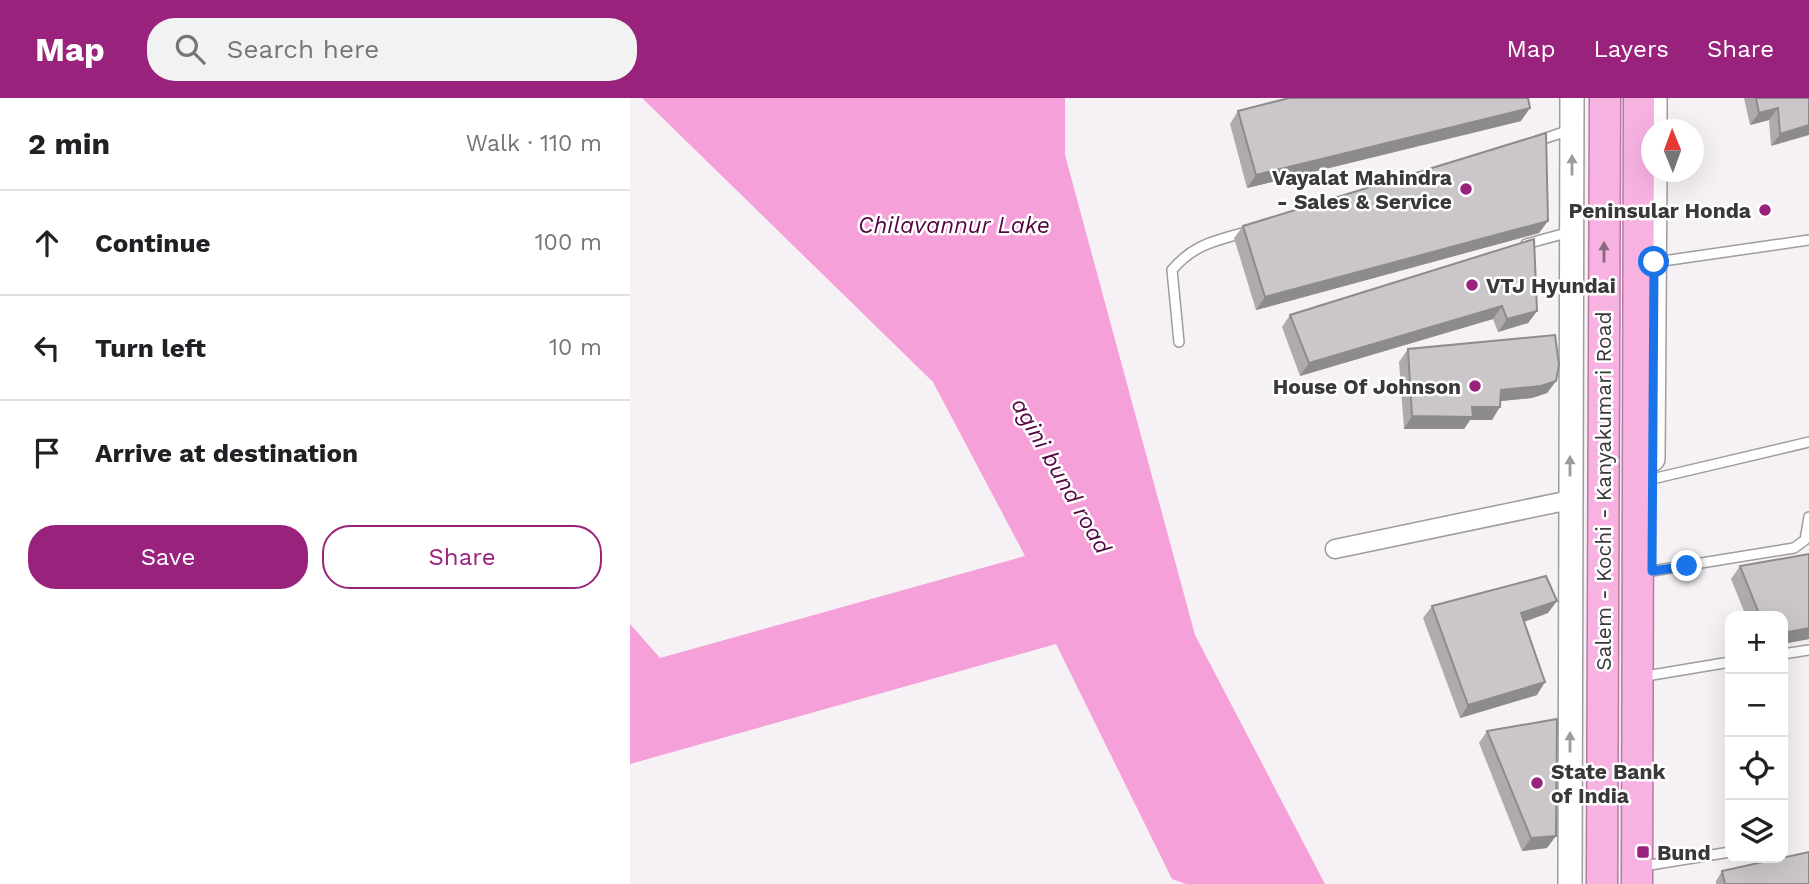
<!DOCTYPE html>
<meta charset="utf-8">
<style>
:root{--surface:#fff;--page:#f2f2f2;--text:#202124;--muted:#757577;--line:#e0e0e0;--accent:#99227d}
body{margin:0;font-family:"Work Sans",sans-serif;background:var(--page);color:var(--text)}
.controls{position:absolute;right:21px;bottom:21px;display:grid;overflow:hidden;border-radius:14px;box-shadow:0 7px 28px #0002}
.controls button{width:63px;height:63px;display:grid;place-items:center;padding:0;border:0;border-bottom:2px solid var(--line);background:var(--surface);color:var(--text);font:35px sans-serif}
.compass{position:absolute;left:1011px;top:21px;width:63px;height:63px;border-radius:50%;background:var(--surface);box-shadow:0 7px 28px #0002;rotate:359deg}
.stop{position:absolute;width:21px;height:21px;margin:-16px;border:5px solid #1a73e8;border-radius:50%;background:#fff}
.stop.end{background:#1a73e8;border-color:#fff;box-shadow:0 2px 7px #0008}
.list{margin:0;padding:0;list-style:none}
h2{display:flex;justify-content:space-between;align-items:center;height:91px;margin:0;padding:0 28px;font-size:30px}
h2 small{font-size:23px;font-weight:400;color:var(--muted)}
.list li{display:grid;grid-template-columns:46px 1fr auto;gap:21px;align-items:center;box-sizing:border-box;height:105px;padding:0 28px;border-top:2px solid var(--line)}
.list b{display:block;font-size:26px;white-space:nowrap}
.list em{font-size:23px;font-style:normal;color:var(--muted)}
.actions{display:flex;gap:14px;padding:21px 28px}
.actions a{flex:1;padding:16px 0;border:2px solid var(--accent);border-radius:28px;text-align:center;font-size:24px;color:var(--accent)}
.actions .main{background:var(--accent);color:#fff}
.icon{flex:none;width:38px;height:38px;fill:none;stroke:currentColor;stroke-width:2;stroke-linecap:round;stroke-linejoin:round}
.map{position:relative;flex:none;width:1179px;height:786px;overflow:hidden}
header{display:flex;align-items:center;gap:42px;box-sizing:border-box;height:98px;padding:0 35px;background:var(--accent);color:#fff}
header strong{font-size:33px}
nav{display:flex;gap:38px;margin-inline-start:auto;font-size:24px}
.search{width:490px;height:63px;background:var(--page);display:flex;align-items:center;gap:18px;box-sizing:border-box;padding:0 24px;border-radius:28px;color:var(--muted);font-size:26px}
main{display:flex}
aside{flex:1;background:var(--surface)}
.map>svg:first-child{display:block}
.water{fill:#f6a0da}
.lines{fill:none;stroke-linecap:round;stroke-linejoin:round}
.service-casing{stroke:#a09c9e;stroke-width:12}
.minor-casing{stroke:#a09c9e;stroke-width:21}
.tertiary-casing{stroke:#a09c9e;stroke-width:26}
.trunk-casing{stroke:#b47aa2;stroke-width:33}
.service{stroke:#fff;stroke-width:9}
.minor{stroke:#fff;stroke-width:18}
.tertiary{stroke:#fff;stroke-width:23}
.trunk{stroke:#f8b2e2;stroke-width:30}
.wall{fill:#aeaaad}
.shaded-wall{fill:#8d8b8d}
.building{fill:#cac6c9;stroke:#8d8b8d;stroke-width:2}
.oneway{fill:#9c9c9c}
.oneway2{fill:#86697d}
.route{stroke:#1a73e8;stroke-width:9}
.poi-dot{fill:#99227d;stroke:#fff;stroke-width:2.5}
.labels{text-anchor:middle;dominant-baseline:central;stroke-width:5;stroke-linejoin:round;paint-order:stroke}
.poi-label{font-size:21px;font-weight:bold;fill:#3a3839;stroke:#fff;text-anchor:end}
.street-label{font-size:21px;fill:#3a3839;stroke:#fff}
.water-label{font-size:23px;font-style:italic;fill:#520541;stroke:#fff}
</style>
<header>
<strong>Map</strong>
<div class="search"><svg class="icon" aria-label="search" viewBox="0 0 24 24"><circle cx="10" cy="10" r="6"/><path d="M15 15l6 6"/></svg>Search here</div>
<nav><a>Map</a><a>Layers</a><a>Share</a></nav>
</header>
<main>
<aside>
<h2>2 min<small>Walk · 110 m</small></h2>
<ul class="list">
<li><svg class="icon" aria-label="ahead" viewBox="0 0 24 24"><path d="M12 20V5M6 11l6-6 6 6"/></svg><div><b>Continue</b></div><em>100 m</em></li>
<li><svg class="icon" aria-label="left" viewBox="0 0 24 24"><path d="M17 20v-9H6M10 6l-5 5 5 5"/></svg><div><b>Turn left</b></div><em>10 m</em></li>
<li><svg class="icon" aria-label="arrive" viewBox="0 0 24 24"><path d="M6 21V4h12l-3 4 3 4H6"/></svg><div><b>Arrive at destination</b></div></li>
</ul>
<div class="actions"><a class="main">Save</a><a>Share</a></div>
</aside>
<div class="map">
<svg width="1179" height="786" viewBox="0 0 1179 786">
<rect width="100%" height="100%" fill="#f6f1f4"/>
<path class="water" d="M 12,0 L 435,0 L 435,57 L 565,537 L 695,786 L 556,786 L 542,781 L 426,546 L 0,666 L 0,526 L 30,560 L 395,458 L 303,284 Z"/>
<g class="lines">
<g class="service-casing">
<path id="service" d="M 907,43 L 940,32
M 896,146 L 940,134
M 1026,164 L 1179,142
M 549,244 L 542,172 C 564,146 585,143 616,134
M 1022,381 L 1179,344
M 1022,473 L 1164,450 L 1175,442 L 1179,419
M 1153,556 L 1179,552
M 1022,577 L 1100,564
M 1020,767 L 1100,754"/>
</g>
<g class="minor-casing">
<path id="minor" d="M 705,451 L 940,402"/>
</g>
<g class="tertiary-casing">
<path id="tertiary" d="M 1025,32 L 1025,0
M 1023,361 L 1025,74
M 940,786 L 942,0"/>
</g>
<g class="trunk-casing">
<path id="trunk" d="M 972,786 L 975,0
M 1007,786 L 1009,0"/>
</g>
<use href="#service" class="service"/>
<use href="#minor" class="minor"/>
<use href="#tertiary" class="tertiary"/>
<use href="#trunk" class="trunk"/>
</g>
<path class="wall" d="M 1114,0 L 1179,0 L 1141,48 L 1139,22 L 1120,27 Z
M 608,13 L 891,23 L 617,90 L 600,26 Z
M 613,128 L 909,135 L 626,212 L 604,140 Z
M 904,141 L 907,213 L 898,225 L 868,234 L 863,221 L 670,278 L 652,229 L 660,217 Z
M 778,251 L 926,283 L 917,295 L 902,300 L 871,303 L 862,322 L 840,322 L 834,331 L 774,331 L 769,264 Z
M 1179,456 L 1179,541 L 1153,546 L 1153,518 L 1116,518 L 1101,481 L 1110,468 Z
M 802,508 L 918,515 L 894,523 L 907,597 L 830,620 L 793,520 Z
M 857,633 L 917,750 L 892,753 L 849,645 Z
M 1092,773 L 1179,786 L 1086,786 L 1086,783 Z"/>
<path class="shaded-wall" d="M 900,10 L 891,23 L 617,90 L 626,77 Z
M 1148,10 L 1139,22 L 1120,27 L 1129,15 Z
M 1179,27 L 1179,37 L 1141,48 L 1150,36 Z
M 918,123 L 909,135 L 626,212 L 635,199 Z
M 872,208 L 863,221 L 670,278 L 679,265 Z
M 907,213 L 898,225 L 868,234 L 877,221 Z
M 926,283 L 917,295 L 902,300 L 862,304 L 871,292 Z
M 842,309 L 870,309 L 862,322 L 840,322 L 834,331 L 774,331 L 782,318 Z
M 927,503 L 918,515 L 883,528 L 891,515 Z
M 1179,530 L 1179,541 L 1153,546 L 1153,535 Z
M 915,584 L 907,597 L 830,620 L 838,607 Z
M 926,738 L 917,750 L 892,753 L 901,740 Z"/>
<path class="building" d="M 659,0 L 898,0 L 900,10 L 626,77 L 608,13 Z
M 1126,0 L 1179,0 L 1179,27 L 1150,36 L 1148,10 L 1129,15 Z
M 916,35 L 918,123 L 635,199 L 613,128 Z
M 904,141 L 907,213 L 877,221 L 872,208 L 679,265 L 660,217 Z
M 925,237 L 929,267 L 926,283 L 911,288 L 871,292 L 870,309 L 842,309 L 843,319 L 782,318 L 778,251 Z
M 1179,456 L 1179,530 L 1153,535 L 1153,518 L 1130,518 L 1110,468 Z
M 916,478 L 927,503 L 891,515 L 915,584 L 838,607 L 802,508 Z
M 927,621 L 926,738 L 901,740 L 857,633 Z
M 1179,754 L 1179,786 L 1095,786 L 1092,773 Z"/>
<defs><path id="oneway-solid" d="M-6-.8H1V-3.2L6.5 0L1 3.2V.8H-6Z" transform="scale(1.75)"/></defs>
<g class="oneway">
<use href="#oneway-solid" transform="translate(942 67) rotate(-90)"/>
<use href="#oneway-solid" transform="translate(940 368) rotate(-90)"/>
<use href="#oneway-solid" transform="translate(940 644) rotate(-90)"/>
</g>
<use class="oneway2" href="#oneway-solid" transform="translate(974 154) rotate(-90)"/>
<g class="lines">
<path class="route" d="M 1024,164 L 1022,473 L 1057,468"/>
</g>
<g class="poi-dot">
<circle cx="836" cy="91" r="7"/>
<circle cx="1135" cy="112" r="7"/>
<circle cx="842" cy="187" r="7"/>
<circle cx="845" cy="288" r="7"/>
<circle cx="907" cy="685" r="7"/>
<rect x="1006" y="747" width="14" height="14" rx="3.5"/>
</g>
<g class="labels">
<g class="poi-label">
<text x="822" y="79">Vayalat Mahindra<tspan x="822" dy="24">- Sales &amp; Service</tspan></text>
<text x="1121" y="112">Peninsular Honda</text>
<text x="856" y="187" text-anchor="start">VTJ Hyundai</text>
<text x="831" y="288">House Of Johnson</text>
<text x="921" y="673" text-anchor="start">State Bank<tspan x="921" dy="24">of India</tspan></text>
<text x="1027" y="754" text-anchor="start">Bund</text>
</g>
<g class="street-label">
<text transform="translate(973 393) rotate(-90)">Salem - Kochi - Kanyakumari Road</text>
</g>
<g class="water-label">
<text x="324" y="127">Chilavannur Lake</text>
<text transform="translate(431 378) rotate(60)">agini bund road</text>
</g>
</g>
</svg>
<div class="controls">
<button>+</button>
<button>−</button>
<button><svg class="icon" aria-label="locate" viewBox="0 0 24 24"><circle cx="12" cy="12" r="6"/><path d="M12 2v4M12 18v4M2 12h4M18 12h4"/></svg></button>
<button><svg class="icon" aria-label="layers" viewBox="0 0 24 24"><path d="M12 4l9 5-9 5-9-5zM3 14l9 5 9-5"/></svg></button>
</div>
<svg class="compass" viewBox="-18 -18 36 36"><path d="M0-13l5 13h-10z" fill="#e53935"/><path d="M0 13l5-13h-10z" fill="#757577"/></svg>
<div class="stop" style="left:1024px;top:164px"></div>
<div class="stop end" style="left:1057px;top:468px"></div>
</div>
</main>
